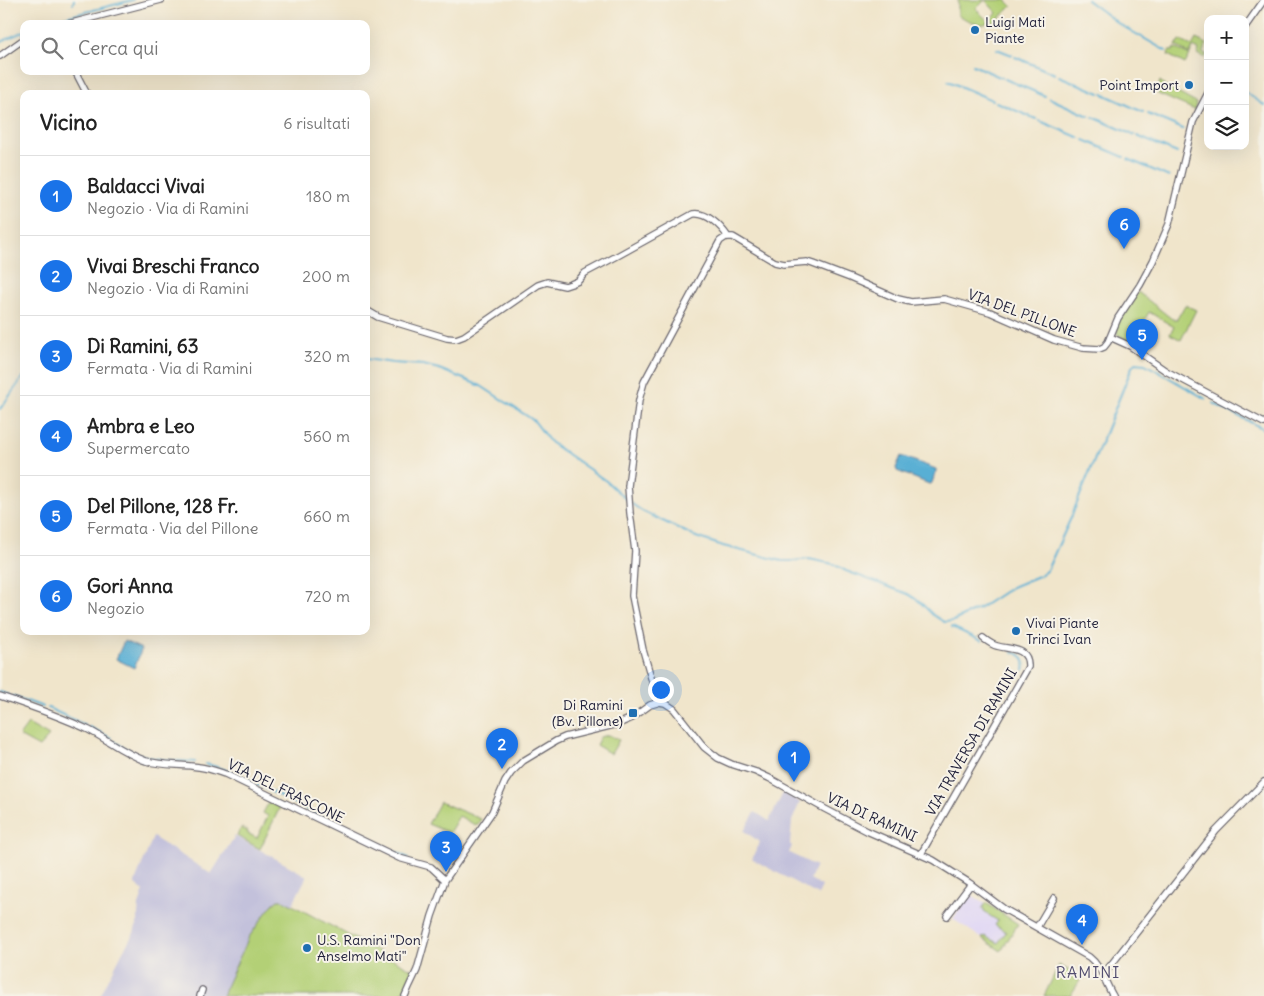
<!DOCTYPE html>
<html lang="it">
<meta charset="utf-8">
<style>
:root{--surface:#fff;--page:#f6f6f6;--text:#222;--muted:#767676;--line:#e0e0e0;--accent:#1a73e8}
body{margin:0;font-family:Delius,sans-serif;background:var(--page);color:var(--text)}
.controls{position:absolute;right:15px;top:15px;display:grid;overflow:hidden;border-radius:10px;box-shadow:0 5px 20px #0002}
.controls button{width:45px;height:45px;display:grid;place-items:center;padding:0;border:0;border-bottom:1px solid var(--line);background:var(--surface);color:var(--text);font:25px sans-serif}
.you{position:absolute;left:660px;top:689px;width:18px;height:18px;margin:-12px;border:4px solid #fff;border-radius:50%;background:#1a73e8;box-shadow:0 0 0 8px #1a73e833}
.badge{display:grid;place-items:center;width:32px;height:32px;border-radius:50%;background:var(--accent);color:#fff;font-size:16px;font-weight:700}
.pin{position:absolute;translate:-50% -41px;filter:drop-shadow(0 1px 2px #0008)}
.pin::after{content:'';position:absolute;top:26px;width:18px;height:15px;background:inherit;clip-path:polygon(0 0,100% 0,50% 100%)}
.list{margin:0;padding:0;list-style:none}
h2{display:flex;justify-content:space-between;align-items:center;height:65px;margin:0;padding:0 20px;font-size:21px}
h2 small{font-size:16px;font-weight:400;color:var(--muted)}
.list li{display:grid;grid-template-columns:32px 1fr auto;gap:15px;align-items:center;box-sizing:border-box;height:80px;padding:0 20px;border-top:1px solid var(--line)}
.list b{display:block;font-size:19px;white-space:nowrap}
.list p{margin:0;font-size:16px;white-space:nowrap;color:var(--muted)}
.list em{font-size:16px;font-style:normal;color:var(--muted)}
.icon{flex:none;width:28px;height:28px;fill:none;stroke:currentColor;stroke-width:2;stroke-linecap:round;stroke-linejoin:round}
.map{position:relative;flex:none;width:1264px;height:996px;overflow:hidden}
.search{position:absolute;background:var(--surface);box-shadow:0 5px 20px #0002;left:20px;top:20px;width:350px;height:55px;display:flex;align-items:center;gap:12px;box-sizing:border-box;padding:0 18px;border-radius:10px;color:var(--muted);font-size:19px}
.panel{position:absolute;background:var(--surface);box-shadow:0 5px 20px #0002;left:20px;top:90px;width:350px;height:545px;border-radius:10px}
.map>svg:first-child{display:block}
.built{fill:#dfd5f5}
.industrial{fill:#c3c1db}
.green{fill:#b3d076;stroke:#6a7958}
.water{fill:#58afd4;stroke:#3d6888}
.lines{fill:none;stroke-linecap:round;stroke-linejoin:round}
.stream{stroke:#58afd4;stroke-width:2}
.minor-casing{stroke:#6a666d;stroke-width:8}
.minor{stroke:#fff;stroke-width:5.5}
.poi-dot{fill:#1f6fb2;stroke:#f7f3e8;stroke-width:2}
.labels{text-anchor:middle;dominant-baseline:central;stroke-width:4;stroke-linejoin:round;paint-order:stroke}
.poi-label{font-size:14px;fill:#22223b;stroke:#f7f3e8;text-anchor:start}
.street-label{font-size:14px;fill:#22223b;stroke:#f7f3e8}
.quarter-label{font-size:16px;letter-spacing:1px;fill:#534e70;stroke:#f7f3e8}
</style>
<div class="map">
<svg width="1264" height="996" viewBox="0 0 1264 996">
<rect width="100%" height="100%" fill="#f7f3e8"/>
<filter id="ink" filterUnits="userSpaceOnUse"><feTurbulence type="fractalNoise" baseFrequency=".02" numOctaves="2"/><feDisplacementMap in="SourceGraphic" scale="10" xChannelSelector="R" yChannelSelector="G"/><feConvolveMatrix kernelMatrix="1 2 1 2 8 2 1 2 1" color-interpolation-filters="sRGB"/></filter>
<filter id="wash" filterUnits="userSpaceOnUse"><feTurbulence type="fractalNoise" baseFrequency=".0096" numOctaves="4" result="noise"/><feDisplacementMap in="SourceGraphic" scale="20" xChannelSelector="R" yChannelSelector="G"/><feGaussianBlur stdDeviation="1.12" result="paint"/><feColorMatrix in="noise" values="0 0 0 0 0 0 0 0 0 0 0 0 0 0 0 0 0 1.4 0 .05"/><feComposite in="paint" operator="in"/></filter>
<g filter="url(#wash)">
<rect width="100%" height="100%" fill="#f0e5cb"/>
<path class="built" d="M 967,892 L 1018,924 L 1001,951 L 953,919 L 966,900 L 963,898 Z"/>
<path class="industrial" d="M 783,793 L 800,802 L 792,821 L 790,844 L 792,846 L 789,853 L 816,866 L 810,879 L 822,886 L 818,895 L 752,859 L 760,842 L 744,831 L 755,812 L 769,821 Z
M 235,836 L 307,876 L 292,905 L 283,900 L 276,901 L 266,913 L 245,945 L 224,991 L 223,996 L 100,996 L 123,951 L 134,933 L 137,923 L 139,905 L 144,891 L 135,884 L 135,882 L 153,837 L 211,874 Z"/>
<path class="green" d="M 958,0 L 1006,0 L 1012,6 L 994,23 L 991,20 L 997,13 L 985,0 L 976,9 L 989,22 C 980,28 967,19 958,16 Z
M 1196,39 L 1207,44 L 1203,52 L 1204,54 L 1207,54 L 1205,58 L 1197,54 L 1199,50 L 1193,47 L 1190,54 L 1176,46 L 1179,40 L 1192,46 Z
M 1175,48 L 1190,55 L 1185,64 L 1168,55 L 1169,51 L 1173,51 Z
M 1160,81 L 1167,87 L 1196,103 L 1195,110 L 1158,94 L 1157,93 Z
M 1138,292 L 1172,319 L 1177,319 L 1185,305 L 1196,310 L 1181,340 L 1170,334 L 1174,327 L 1149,312 L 1132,343 L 1117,334 C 1114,320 1130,304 1138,292 Z
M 28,724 L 49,736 L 39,747 L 19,736 Z
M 609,735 L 619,740 L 611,754 L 596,745 L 600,737 Z
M 270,800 L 281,805 L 260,849 L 237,836 L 241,828 L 248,831 L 247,833 L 257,838 L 268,816 L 263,813 Z
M 440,802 L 481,819 L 478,824 L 475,825 L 459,816 L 449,833 L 428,824 Z
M 278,900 L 283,900 L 413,970 L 401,996 L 223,996 L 224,991 L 249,937 L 266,913 L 273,904 Z
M 986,903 L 1018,924 L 1001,951 L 982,938 L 984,936 L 998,943 L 1006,932 L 995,925 L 998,921 L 984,912 L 984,910 L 982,909 Z
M 1059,965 L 1077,975 L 1076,976 L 1081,979 L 1072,993 L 1071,996 L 1044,996 Z"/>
<path class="water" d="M 901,456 L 936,469 L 936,471 L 932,483 L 931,484 L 929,484 L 897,471 L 896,468 Z
M 124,641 L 142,649 L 134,668 L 116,659 Z"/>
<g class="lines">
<path class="stream" d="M 1087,0 L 1119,24 L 1166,51
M 73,4 L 74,0
M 43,24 L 54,20 L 133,0
M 0,43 L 9,38 L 24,31
M 997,49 L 1012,55
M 1015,57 L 1055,74
M 973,65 L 1002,78
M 1059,76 L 1100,93
M 1005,79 L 1045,96
M 948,81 L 992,100
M 1245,92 L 1264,105
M 1103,94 L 1143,112
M 1049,98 L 1089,116
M 996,102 L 1036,119
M 1148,114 L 1183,129
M 1093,117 L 1134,135
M 1040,121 L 1080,138
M 1137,136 L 1177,153
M 1084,140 L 1124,157
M 1128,159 L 1169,177
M 366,359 L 393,363 L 423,365 L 439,369 L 481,386 L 530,418 L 535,422 L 550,442 L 606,481 L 626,499
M 1213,403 L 1264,429
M 0,409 L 24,376
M 632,504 L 642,511 L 696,537 L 723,546 L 782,561 L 793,561 L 809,559 L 833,564 L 846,571 L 908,594 L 919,601 L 933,615 L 944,622 L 953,621 L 980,608 L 1012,587 L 1041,575 L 1047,570 L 1070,520 L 1132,367 L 1135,363 L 1145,364 L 1206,399
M 952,627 L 982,641
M 1012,652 C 1022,654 1026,659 1024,670
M 0,692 L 8,695
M 13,696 L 43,707
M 48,708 L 85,725
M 89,727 L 111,738
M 114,741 C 139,760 166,760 195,762
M 206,764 C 224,768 240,776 256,784 C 287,799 318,816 349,830
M 354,832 L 408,858"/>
</g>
</g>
<g filter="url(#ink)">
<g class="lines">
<g class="minor-casing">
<path id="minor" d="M 68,24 L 161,0
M 1245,27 L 1264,0
M 0,56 L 24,39
M 75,71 L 87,94
M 366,310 L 378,317 L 447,338 L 456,339 L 464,336 L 538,285 L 547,282 L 565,286 L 571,284 L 578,281 L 585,273 L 619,255 L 693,214 C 707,212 721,226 728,237
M 1110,337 L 1130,346 L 1166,371 L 1264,423
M 0,696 C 30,706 60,716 89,730 C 108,740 125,754 146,761 C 164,766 181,764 199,767 C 208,768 216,771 225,774 L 399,858 L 431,867 L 445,880
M 658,702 L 643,650 L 632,596 L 635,551 L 630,513 L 628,486 L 639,400 L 644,382 L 720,241 L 726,237 L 733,237 L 775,262 L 784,264 L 807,262 L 813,264 L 850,278 L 898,299 L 911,302 L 944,299 L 990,312 L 1054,340 L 1083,348 L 1099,349 L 1104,347 L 1108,342 L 1118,318 L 1140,285 L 1153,261 L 1169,224 L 1193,122 L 1208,93
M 921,854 L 979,753 L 1028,667 C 1029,647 1011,650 997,646 C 992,645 987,641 983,638
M 947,916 L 971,884
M 1037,927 L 1054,898
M 1103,975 L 1216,831 L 1264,782
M 200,996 L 202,990
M 405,996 L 409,987 L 417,970 L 432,916 L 445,880 L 492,812 L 505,782 L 511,773 L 523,761 L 556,741 L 565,737 L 618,724 L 632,718 L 650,705 L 660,702 L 665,703 L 674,709 L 704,747 L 718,758 L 731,764 L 756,772 L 769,778 L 825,809 L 867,831 L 933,860 L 968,882 L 1004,909 L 1089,957 C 1102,967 1105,983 1113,996"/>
</g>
<use href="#minor" class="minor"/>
</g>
</g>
<g class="poi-dot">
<circle cx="975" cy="30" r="5"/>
<circle cx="1189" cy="85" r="5"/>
<circle cx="1016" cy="631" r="5"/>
<rect x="628" y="708" width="10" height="10" rx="2.5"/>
<circle cx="307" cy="948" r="5"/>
</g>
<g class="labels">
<g class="poi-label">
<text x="985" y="22">Luigi Mati<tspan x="985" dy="16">Piante</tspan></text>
<text x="1179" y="85" text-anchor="end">Point Import</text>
<text x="1026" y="623">Vivai Piante<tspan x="1026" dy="16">Trinci Ivan</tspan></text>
<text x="623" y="705" text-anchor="end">Di Ramini<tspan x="623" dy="16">(Bv. Pillone)</tspan></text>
<text x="317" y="940">U.S. Ramini "Don<tspan x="317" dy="16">Anselmo Mati"</tspan></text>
</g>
<g class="street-label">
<text transform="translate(1022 313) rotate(20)">VIA DEL PILLONE</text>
<text transform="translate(971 742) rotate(-60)">VIA TRAVERSA DI RAMINI</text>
<text transform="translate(286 791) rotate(26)">VIA DEL FRASCONE</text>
<text transform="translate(872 817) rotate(25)">VIA DI RAMINI</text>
</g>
<g class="quarter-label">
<text x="1088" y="972">RAMINI</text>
</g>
</g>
</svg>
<div class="controls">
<button>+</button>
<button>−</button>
<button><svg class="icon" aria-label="layers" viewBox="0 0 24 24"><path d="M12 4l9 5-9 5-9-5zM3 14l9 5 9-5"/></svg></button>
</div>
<div class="you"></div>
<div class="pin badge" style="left:794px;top:782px">1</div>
<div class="pin badge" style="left:502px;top:769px">2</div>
<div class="pin badge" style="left:446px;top:872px">3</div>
<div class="pin badge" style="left:1082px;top:945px">4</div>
<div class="pin badge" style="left:1142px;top:360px">5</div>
<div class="pin badge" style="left:1124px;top:249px">6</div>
<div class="search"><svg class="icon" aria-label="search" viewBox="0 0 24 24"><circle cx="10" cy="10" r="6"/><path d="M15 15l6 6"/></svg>Cerca qui</div>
<section class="panel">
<h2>Vicino<small>6 risultati</small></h2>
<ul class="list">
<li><span class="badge">1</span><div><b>Baldacci Vivai</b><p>Negozio · Via di Ramini</p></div><em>180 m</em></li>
<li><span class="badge">2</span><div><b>Vivai Breschi Franco</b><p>Negozio · Via di Ramini</p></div><em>200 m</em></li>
<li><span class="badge">3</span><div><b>Di Ramini, 63</b><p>Fermata · Via di Ramini</p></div><em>320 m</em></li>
<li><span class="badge">4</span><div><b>Ambra e Leo</b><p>Supermercato</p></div><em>560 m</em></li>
<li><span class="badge">5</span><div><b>Del Pillone, 128 Fr.</b><p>Fermata · Via del Pillone</p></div><em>660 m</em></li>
<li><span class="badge">6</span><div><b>Gori Anna</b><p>Negozio</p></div><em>720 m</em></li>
</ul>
</section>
</div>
